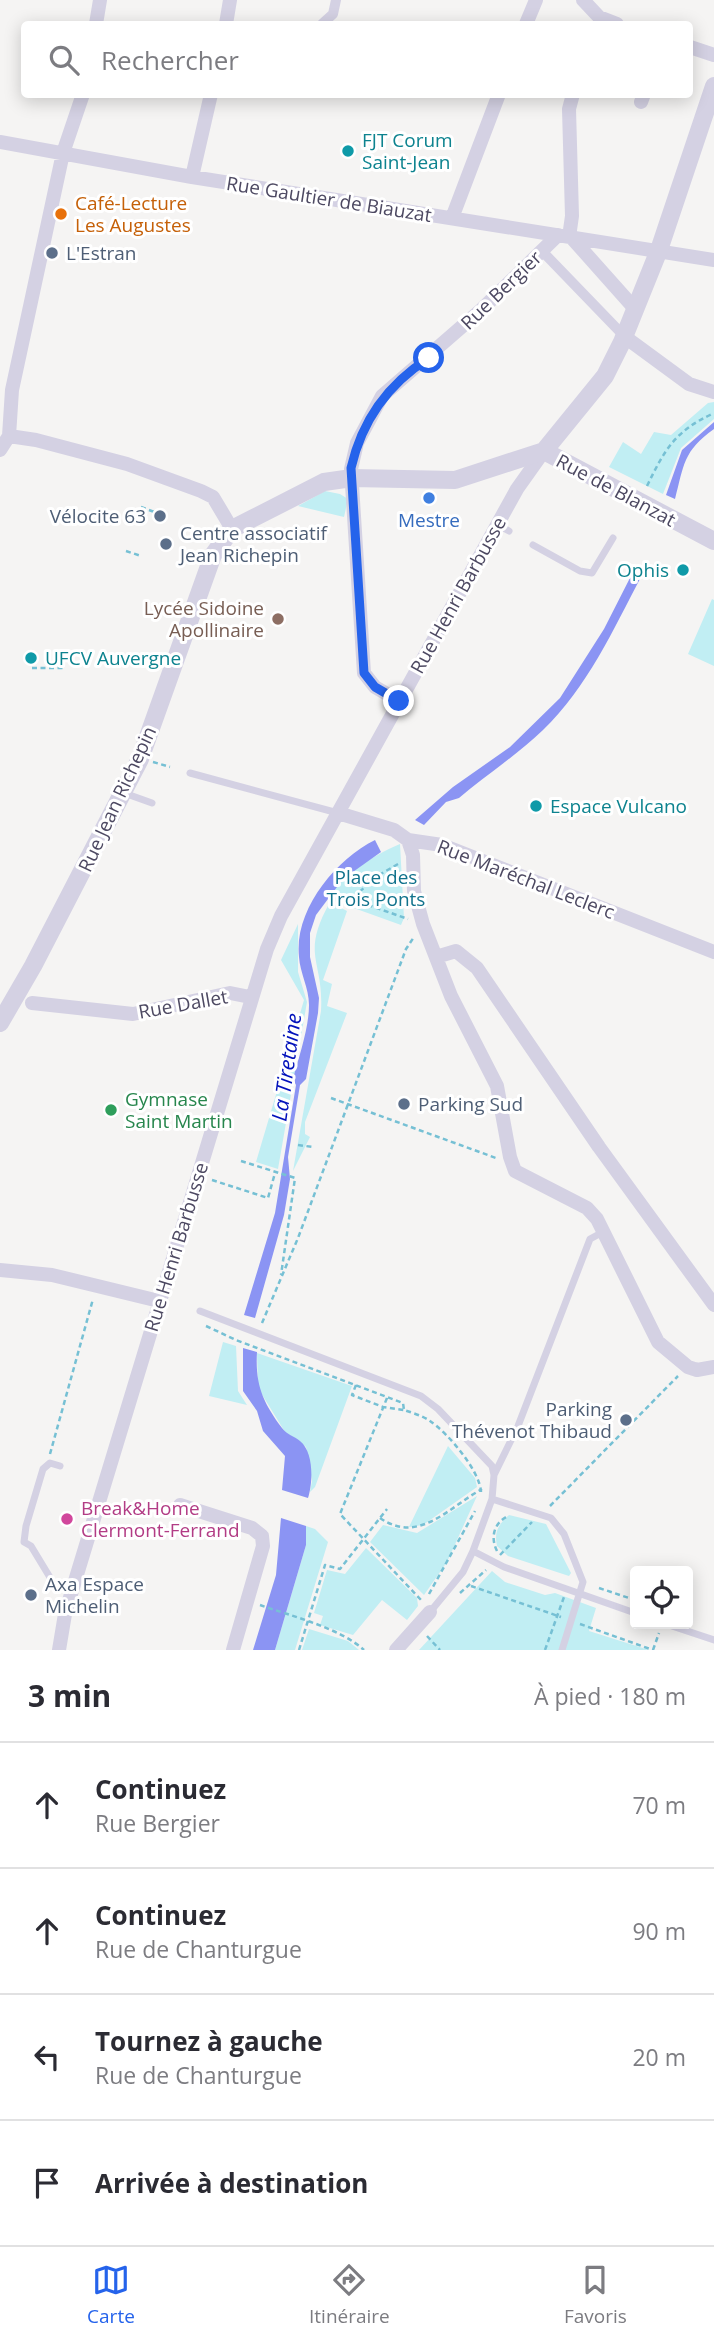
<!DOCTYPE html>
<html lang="fr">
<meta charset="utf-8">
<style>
:root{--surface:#fff;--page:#f7f7f7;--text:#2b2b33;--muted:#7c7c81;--line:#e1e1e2;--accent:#2563eb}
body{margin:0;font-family:"Open Sans",sans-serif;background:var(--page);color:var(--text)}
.controls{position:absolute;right:21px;bottom:21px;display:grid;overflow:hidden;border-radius:7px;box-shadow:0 4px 18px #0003}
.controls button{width:63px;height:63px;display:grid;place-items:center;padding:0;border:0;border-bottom:2px solid var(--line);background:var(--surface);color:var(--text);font:35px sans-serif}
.stop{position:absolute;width:21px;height:21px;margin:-16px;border:5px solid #2563eb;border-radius:50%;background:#fff}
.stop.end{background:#2563eb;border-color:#fff;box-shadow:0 2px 7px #0008}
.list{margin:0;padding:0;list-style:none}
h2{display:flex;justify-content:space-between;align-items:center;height:91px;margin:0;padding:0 28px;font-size:30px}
h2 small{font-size:23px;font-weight:400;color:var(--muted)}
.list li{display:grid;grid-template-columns:46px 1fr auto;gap:21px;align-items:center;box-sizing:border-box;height:126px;padding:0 28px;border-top:2px solid var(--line)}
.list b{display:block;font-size:26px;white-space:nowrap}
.list p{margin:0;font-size:23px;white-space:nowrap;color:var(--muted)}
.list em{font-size:23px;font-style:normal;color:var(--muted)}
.icon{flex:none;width:38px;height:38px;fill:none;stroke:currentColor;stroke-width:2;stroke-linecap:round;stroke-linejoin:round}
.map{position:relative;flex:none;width:714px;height:1650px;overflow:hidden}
.search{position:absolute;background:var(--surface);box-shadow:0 4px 18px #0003;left:21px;right:21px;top:21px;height:77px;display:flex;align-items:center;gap:18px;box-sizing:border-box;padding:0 24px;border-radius:7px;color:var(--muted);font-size:26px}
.sheet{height:595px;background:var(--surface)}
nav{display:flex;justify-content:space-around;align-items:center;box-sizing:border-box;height:98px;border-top:2px solid var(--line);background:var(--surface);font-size:19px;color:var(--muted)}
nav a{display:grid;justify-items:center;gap:4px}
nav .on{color:var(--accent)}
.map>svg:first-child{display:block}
.green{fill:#c1eef3}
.water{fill:#8b94f3}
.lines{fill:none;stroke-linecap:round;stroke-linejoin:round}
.path{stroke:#76c0d4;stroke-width:2.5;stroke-dasharray:5 3.5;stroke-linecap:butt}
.service{stroke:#d4d1e3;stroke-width:7}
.pedestrian{stroke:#d4d1e3;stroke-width:10}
.minor{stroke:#d4d1e3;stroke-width:14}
.tertiary{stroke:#d4d1e3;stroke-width:18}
.route{stroke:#2563eb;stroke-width:9}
.culture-dot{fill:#0f9aa8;stroke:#fff;stroke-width:2.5}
.food-dot{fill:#e8710a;stroke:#fff;stroke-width:2.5}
.service-dot{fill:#5c6f8a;stroke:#fff;stroke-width:2.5}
.shop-dot{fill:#3f7fe0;stroke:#fff;stroke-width:2.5}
.education-dot{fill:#8d6e63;stroke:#fff;stroke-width:2.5}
.leisure-dot{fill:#2e9e5b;stroke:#fff;stroke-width:2.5}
.hotel-dot{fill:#d1479c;stroke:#fff;stroke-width:2.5}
.labels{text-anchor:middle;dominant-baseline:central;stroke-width:6;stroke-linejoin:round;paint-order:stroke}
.culture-label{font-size:19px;fill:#0d838f;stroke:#fff;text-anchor:start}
.street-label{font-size:19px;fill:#4d4962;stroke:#fff}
.food-label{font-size:19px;fill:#c56008;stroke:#fff;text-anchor:start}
.service-label{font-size:19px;fill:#4e5e75;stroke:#fff;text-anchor:start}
.shop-label{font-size:19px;fill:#366cbe;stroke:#fff}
.education-label{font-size:19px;fill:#785e54;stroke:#fff;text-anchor:end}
.park-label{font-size:19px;fill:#11728c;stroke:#fff}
.leisure-label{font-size:19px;fill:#27864d;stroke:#fff;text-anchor:start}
.hotel-label{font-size:19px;fill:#b23c85;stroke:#fff;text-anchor:start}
.water-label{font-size:21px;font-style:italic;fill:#0312bb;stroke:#fff}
</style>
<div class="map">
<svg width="714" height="1650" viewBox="0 0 714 1650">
<rect width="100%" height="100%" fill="#f5f4f3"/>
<path class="green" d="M 714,402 L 714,419 L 681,448 L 663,494 L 609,467 L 623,442 L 641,454 L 654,432 L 671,435 L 708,403 Z
M 325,491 L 340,494 L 348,499 L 344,517 L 298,506 Z
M 712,599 L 714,600 L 714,666 L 688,654 Z
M 400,844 L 404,918 L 401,925 L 326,898 C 348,873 369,857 400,844 Z
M 330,902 L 347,911 L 323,980 L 332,984 L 327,1006 L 347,1013 L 305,1122 L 305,1134 L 310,1137 L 293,1171 L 321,1011 C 324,959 300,956 330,902 Z
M 298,924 L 298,972 L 307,1002 L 278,1169 L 256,1162 L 304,1000 L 281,960 Z
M 223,1342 L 236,1346 L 238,1391 L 247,1405 L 209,1396 Z
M 257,1353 L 352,1386 L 315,1487 L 310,1492 L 312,1481 L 306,1447 L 285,1432 L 258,1388 Z
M 448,1446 L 475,1478 L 477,1487 L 423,1525 L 409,1527 Z
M 477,1496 L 447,1562 L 424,1595 L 370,1542 L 383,1525 L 417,1533 Z
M 509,1515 L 546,1524 L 571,1573 L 569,1576 L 508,1556 L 497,1546 C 494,1532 498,1525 509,1515 Z
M 306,1526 L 315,1529 L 328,1542 L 295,1650 L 275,1650 L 306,1545 Z
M 366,1548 L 417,1598 L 418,1606 L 407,1620 L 382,1600 L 353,1635 L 320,1625 L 323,1616 L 314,1613 L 327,1570 L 345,1574 Z
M 492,1571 L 505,1582 L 545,1595 L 555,1593 L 596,1608 L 589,1631 L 649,1650 L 419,1650 Z
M 309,1629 L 348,1641 L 359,1650 L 302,1650 Z"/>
<path class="water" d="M 714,422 L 714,429 C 683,451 684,465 675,499 L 666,495 L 682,450 Z
M 633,572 L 641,577 C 613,630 587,688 543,730 C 517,755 486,775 459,798 L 446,802 L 424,825 L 415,820 L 453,787 L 510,747 L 560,698 L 604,629 Z
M 375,840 L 381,852 L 343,879 L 316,915 L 310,933 L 310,957 L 319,998 L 318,1013 L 306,1079 L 300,1085 L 288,1157 L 290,1179 L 284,1215 L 255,1318 L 244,1315 L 275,1213 L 296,1085 L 293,1079 C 299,1056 309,1028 309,1005 C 309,988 300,973 299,957 C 294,910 335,860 375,840 Z
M 243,1348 L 257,1352 C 255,1385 263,1402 282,1428 C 287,1435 294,1436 300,1441 C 314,1452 313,1483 308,1498 L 282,1490 L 285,1456 L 263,1431 L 257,1411 L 243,1391 Z
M 281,1518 L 306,1526 L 306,1545 L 275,1650 L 253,1650 L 276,1575 Z"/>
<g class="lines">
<path class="path" d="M 647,486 C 665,449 675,431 714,413
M 141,507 L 157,513
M 126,551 L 141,556
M 32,668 L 63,668
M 153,762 L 170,767
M 398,864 L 379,875 L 351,899 L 408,919
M 331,1098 L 496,1158
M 298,1145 L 313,1147
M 241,1161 L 295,1178 L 281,1275
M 212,1180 L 268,1198 L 275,1173
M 262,1323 L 298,1238 L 406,949 L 414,937
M 206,1326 L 236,1340 L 403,1403 L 404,1410 C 413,1413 423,1416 430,1421 C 448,1433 480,1471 481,1492
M 356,1385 L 352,1395 L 383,1407 L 404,1410
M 387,1398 L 340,1514 L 422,1601
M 50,1454 L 93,1299
M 550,1506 L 678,1376
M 380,1518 C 419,1545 449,1507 482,1489
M 497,1551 C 490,1537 494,1523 508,1516
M 500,1555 L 532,1522
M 471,1586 L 561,1617
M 599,1588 L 635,1600
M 460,1593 L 486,1570
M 429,1594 L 475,1511
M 260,1605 C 291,1616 340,1628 364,1650
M 580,1624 L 653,1650
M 427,1636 L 440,1650
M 299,1650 L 325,1565 L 340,1569 L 387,1509
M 545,1650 L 564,1597
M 653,1650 L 659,1633"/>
<path class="service" d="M 498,525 L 509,531
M 533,545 L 580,571 L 592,573 L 613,538
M 190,773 L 338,813
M 124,793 L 152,803
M 200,1311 L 421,1396 L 438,1409 L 492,1466 L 494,1475 L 492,1499 L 473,1551
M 60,1466 L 50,1463 L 43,1469 L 26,1526 L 24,1542 L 31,1546 L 54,1584 L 72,1590
M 494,1475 L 518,1426 L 590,1239 L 603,1232
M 492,1499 L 551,1518 L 564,1534 L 583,1582 L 562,1650
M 430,1612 L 463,1572 L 473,1551 L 504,1567 L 635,1613
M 666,1624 L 714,1640"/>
<path class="pedestrian" d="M 322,24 L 333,14 L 336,0
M 542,251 L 625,337"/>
<path class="minor" d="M 583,0 L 599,17 L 617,24
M 96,24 L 100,0
M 226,24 L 230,0
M 526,24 L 536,0
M 690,47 L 714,55
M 641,102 L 644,94
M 0,142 L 192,177 L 714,260
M 192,177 L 211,94
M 452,218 L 499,94
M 569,237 L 572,216 L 569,109 L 573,94
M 571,237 L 636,310
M 625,337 L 689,384 L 714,392
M 9,436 L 12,390 L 63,153 L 83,94
M 9,436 L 36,440 L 127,464 L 201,491 L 213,497 L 232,529
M 0,450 L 9,436
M 399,701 L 375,687 L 364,673 L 351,469 L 357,443 L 382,396 L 481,310 L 558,235
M 338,813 L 394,830 L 408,840 L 442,845 L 714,952
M 408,840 L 413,855 L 414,891 L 423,924 L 451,996 L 497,1086 L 510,1157 L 515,1171 L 587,1208 L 597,1219 L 658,1342 L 688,1367 L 697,1370 L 714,1367
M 436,957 L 456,951 L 477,968 L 599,1147 L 714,1305
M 32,1003 L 133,1014 L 230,993 L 250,997
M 0,1270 L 52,1275 L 159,1301
M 180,1505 L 252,1528 L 262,1536 L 263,1546 L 233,1650
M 59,1650 L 65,1614 L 267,949 L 281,916 L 517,489 L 544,451
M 396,1650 L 430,1612"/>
<path class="tertiary" d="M 544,451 L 605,376 L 622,342 L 659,250 L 714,86
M 0,1023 L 33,966 L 140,759 L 213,555 L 232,529 L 324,482 L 352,478 L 455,480 L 544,451 L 714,541"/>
</g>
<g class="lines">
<path class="route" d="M 399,701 L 375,687 L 364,673 L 351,468 C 362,420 388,384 429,358"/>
</g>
<g class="culture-dot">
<circle cx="348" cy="151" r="7"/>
<circle cx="683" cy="570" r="7"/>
<circle cx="31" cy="658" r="7"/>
<circle cx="536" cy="806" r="7"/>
</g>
<circle class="food-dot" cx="61" cy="214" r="7"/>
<g class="service-dot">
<circle cx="52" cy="253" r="7"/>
<circle cx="160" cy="516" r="7"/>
<circle cx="166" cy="544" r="7"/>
<circle cx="404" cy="1104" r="7"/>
<circle cx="626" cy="1420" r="7"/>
<circle cx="31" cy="1595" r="7"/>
</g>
<circle class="shop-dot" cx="429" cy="498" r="7"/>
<circle class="education-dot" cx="278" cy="619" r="7"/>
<circle class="leisure-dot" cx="111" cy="1110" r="7"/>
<circle class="hotel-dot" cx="67" cy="1519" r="7"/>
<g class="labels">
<g class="culture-label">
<text x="362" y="140">FJT Corum<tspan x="362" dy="22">Saint-Jean</tspan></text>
<text x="669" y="570" text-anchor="end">Ophis</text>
<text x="45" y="658">UFCV Auvergne</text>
<text x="550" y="806">Espace Vulcano</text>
</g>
<g class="street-label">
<text transform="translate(329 199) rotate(9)">Rue Gaultier de Biauzat</text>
<text transform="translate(501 290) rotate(-44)">Rue Bergier</text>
<text transform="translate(616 490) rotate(28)">Rue de Blanzat</text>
<text transform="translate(458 595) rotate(-61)">Rue Henri Barbusse</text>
<text transform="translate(117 799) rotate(-65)">Rue Jean Richepin</text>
<text transform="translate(526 879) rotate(21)">Rue Maréchal Leclerc</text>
<text transform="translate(183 1004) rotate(-10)">Rue Dallet</text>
<text transform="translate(176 1247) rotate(-73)">Rue Henri Barbusse</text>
</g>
<g class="food-label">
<text x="75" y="203">Café-Lecture<tspan x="75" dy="22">Les Augustes</tspan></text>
</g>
<g class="service-label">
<text x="66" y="253">L'Estran</text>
<text x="146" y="516" text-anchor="end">Vélocite 63</text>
<text x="180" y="533">Centre associatif<tspan x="180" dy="22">Jean Richepin</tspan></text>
<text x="418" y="1104">Parking Sud</text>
<text x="612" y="1409" text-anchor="end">Parking<tspan x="612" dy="22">Thévenot Thibaud</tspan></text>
<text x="45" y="1584">Axa Espace<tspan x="45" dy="22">Michelin</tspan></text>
</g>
<g class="shop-label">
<text x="429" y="520">Mestre</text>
</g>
<g class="education-label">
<text x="264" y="608">Lycée Sidoine<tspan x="264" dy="22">Apollinaire</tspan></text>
</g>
<g class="park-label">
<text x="376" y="877">Place des<tspan x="376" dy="22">Trois Ponts</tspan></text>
</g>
<g class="leisure-label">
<text x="125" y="1099">Gymnase<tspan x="125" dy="22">Saint Martin</tspan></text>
</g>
<g class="hotel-label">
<text x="81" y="1508">Break&amp;Home<tspan x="81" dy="22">Clermont-Ferrand</tspan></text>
</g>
<g class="water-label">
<text transform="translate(286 1067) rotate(-82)">La Tiretaine</text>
</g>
</g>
</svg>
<div class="controls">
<button><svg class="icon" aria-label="locate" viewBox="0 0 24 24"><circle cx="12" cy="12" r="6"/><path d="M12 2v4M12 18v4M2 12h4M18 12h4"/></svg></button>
</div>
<div class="stop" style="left:429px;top:358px"></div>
<div class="stop end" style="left:399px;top:701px"></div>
<div class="search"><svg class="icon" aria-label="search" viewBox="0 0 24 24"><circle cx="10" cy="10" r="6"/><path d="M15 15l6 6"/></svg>Rechercher</div>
</div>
<section class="sheet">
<h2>3 min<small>À pied · 180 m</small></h2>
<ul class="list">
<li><svg class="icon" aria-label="ahead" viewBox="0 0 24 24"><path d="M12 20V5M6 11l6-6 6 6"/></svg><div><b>Continuez</b><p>Rue Bergier</p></div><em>70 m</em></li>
<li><svg class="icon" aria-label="ahead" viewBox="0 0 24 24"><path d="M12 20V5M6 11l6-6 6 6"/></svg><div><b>Continuez</b><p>Rue de Chanturgue</p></div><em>90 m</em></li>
<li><svg class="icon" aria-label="left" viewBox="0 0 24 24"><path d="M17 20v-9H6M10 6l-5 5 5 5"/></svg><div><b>Tournez à gauche</b><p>Rue de Chanturgue</p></div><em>20 m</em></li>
<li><svg class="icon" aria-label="arrive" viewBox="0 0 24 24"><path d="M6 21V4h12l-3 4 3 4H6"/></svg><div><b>Arrivée à destination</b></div></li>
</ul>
</section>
<nav>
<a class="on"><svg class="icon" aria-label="map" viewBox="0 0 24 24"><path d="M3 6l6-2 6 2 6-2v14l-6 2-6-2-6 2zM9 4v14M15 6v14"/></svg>Carte</a>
<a><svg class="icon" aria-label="directions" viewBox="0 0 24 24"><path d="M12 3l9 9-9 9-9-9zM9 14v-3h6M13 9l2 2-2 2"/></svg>Itinéraire</a>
<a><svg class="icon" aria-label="saved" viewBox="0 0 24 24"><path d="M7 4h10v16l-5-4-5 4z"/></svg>Favoris</a>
</nav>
